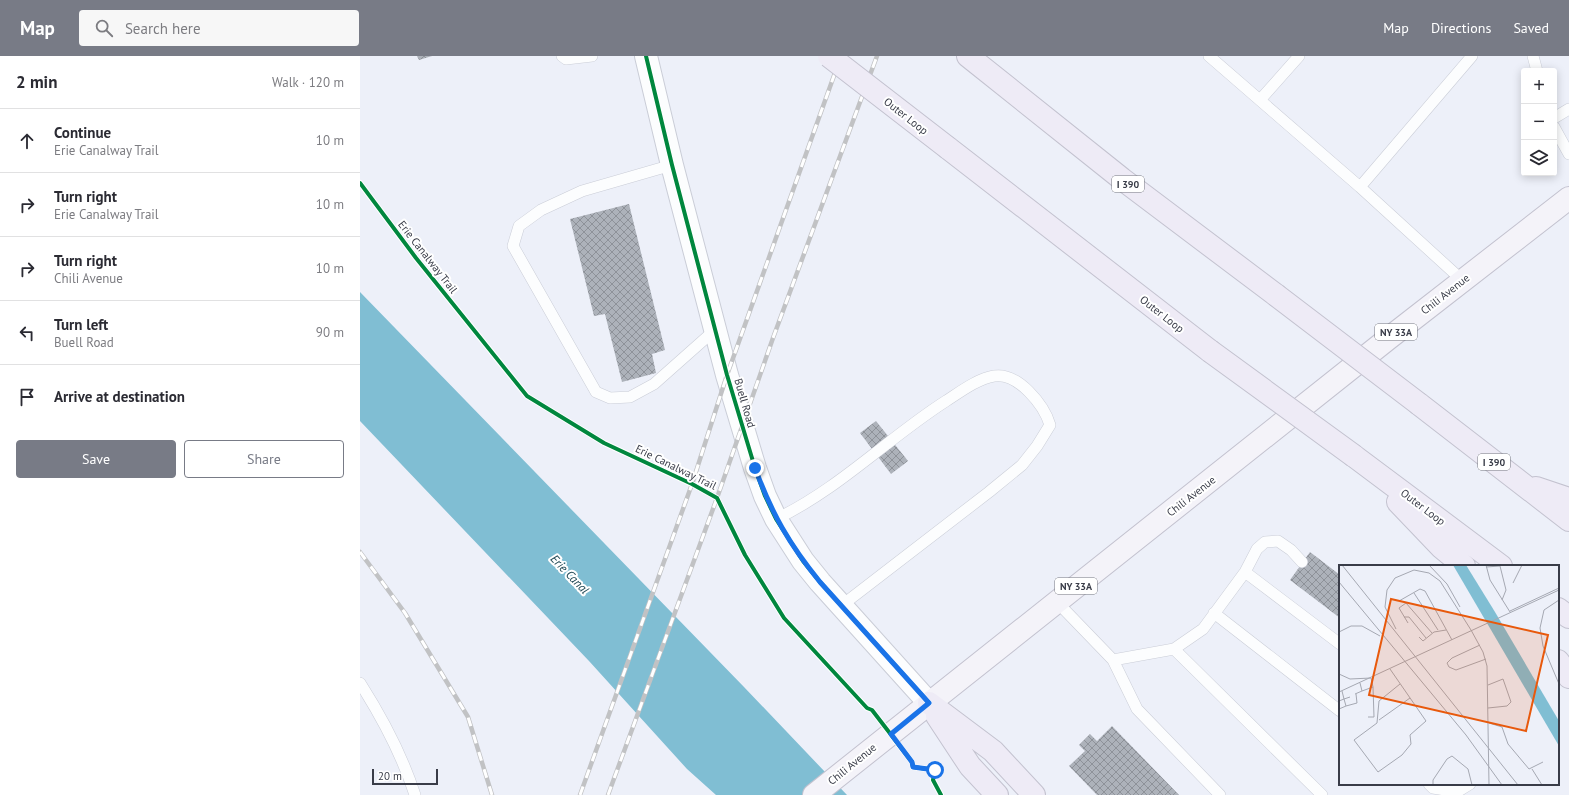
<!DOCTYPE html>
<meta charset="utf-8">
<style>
:root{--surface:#fff;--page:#f7f7f7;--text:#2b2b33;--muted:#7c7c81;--line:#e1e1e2;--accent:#787b86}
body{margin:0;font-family:"PT Sans",sans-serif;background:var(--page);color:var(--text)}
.controls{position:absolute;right:12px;top:12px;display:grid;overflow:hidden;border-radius:4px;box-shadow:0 2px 10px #0003}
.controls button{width:36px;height:36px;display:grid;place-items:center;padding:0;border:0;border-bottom:1px solid var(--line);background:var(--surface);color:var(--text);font:20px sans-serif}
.scale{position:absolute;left:12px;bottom:10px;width:66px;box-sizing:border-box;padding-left:4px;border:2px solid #393c48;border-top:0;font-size:11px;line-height:14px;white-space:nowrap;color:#393c48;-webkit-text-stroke:3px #fff;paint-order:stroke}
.stop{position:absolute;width:12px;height:12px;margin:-9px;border:3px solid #1a73e8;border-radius:50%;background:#fff}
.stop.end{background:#1a73e8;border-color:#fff;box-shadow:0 1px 4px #0008}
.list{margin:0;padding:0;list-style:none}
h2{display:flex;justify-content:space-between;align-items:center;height:52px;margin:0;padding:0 16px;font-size:17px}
h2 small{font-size:13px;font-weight:400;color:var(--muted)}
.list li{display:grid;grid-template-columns:26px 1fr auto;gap:12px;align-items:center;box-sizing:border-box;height:64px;padding:0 16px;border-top:1px solid var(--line)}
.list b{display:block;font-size:15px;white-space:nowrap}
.list p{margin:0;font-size:13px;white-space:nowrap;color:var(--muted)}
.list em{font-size:13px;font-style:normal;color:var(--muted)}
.actions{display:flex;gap:8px;padding:12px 16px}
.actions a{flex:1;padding:9px 0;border:1px solid var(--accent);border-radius:4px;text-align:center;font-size:14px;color:var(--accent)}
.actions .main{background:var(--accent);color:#fff}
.icon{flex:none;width:22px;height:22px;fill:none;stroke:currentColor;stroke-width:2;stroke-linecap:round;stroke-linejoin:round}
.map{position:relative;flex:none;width:1209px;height:739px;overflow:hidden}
header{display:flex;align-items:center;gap:24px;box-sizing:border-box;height:56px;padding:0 20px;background:var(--accent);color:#fff}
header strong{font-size:19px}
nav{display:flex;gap:22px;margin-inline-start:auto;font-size:14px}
.search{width:280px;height:36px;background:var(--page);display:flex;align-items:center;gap:10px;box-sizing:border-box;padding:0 14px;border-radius:4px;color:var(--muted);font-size:15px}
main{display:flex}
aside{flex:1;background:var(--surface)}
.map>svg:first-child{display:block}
.water{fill:#80bed3}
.building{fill:url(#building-cross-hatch)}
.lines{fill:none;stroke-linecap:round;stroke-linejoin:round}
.lane-casing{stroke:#cacdd7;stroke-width:12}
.secondary-casing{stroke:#cacdd7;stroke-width:24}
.primary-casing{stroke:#c3c2cf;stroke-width:24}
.highway-casing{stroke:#c3c2cf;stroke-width:24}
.lane{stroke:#fcfdfe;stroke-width:11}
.secondary{stroke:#fcfdfe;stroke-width:22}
.primary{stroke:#f4f3f9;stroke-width:22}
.highway{stroke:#eeebf6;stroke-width:22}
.rail-casing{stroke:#c1c2c4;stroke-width:4.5}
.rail{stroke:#fff;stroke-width:3;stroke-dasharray:9;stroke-linecap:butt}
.highway-bridge-casing{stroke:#c3c2cf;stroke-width:24;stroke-linecap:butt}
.highway-bridge{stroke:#eeebf6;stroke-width:22}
.cycleway-casing{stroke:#fff;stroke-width:6}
.cycleway{stroke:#00873e;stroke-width:4}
.route{stroke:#1a73e8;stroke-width:5}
.labels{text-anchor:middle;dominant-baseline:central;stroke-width:4;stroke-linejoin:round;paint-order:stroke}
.shield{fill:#fff;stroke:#74767f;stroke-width:1}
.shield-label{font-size:10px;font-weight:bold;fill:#393c48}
.street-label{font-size:11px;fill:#393c48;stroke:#fff}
.water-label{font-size:12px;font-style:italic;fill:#214955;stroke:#fff}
.inset-road{fill:none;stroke:#a5a8b2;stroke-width:1}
.view{fill:#e8590c;fill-opacity:0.15;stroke:#e8590c;stroke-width:2}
.inset-edge{fill:none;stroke:#393c48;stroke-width:2}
</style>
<header>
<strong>Map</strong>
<div class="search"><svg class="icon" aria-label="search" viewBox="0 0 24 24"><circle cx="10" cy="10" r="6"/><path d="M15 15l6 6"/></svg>Search here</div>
<nav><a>Map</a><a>Directions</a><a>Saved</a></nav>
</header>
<main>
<aside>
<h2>2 min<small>Walk · 120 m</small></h2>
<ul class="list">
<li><svg class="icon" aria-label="ahead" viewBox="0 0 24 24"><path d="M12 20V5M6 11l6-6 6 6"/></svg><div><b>Continue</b><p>Erie Canalway Trail</p></div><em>10 m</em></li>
<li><svg class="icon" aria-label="right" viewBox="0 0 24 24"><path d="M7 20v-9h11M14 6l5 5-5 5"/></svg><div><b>Turn right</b><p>Erie Canalway Trail</p></div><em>10 m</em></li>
<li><svg class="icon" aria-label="right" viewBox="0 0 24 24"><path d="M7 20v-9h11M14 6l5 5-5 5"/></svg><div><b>Turn right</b><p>Chili Avenue</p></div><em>10 m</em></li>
<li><svg class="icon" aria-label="left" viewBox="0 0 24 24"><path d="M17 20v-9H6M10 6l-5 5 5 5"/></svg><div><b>Turn left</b><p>Buell Road</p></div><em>90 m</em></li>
<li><svg class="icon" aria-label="arrive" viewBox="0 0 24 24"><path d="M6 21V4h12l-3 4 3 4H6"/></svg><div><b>Arrive at destination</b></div></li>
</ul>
<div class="actions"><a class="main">Save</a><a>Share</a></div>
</aside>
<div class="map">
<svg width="1209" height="739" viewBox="0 0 1209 739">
<defs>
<pattern id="building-cross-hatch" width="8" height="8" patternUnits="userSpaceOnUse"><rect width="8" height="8" fill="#adb2ba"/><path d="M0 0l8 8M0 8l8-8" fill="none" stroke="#8e9299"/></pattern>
</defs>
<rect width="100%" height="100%" fill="#edf0f9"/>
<path class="water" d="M 0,236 L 384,631 L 487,739 L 356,739 L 327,713 L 229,605 L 0,365 Z"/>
<path class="building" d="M 57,0 L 72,0 L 59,4 Z
M 269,148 L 305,294 L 292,298 L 296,317 L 262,326 L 245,258 L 234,260 L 210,163 Z
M 516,365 L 548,405 L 531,418 L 500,377 Z
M 950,496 L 980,519 L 980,562 L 930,524 Z
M 752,670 L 819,739 L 737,739 L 709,710 L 725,695 L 719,689 L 730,678 L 737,685 Z"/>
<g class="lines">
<g class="lane-casing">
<path id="lane" d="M 202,0 L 206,3 L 232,0
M 849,0 L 1000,131 L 1103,225
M 1173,0 L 1177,15
M 900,44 L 939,0
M 1194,62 L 1209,53
M 1194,71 L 1209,98
M 312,109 L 222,135 L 181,154 L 159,170 L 153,190 L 236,336 L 250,342 L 270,341 L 294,328 L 356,273
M 1000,131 L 1112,0
M 416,463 C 479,433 528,382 586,345 C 600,336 617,323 634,320 C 658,316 684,349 690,369 L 677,390 L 662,409 L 629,436 L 481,550
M 885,516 L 980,588
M 697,546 L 753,604 L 777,653 L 860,739
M 854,557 L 980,655
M 814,593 L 962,739
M 753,604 L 814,593 L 843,573 L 885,516 L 897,493 L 905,486 L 918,485 L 931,494 L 942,506
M 0,627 C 23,663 42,699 55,739
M 1069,728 L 1073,732 L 1097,736 L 1110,728"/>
</g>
<g class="secondary-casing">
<path id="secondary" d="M 286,0 L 312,109 L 367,319 L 395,412 L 405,440 L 416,463 L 443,505 L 460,526 L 569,647"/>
</g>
<g class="primary-casing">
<path id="primary" d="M 454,739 L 1029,282 L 1209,142"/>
</g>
<g class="highway-casing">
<path id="highway" d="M 608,0 L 762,123 L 916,239
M 588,92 L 850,295
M 1059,348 L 1209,464
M 994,400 L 1141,510
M 1176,432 L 1209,443
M 1038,446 L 1081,491 L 1104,510
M 1198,553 L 1209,561
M 1198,605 L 1209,621
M 569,647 L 633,695 L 674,739
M 577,660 L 610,710 L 637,739"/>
</g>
<use href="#lane" class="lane"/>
<use href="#secondary" class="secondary"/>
<use href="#primary" class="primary"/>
<use href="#highway" class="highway"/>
<g class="rail-casing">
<path id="rail" d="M 0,496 L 45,557 L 108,661 L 132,739
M 220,739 L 332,428 L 367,319 L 481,0
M 248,739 L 357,442 L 413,282 L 517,0"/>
</g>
<use href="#rail" class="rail"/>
<g class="highway-bridge-casing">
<path id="highway-bridge" d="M 469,0 L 588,92
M 916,239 L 1059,348
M 850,295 L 994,400"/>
</g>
<use href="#highway-bridge" class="highway-bridge"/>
<g class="cycleway-casing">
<path id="cycleway" d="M 286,0 L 312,109 L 367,319 L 395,412 L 405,440 L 416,463 L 443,505 L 460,526 L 569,647
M 0,127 L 56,202 L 167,340 L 244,387 L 332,428 L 357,442 L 385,499 L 424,562 L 507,652 L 512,654 L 552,706 L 553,711 L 575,714 L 573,724 L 581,739"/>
</g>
<use href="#cycleway" class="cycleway"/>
</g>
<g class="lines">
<path class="route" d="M 395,412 C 412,458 429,488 460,526 L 569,647 L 531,678 L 552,706 L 553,711 L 575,714"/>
</g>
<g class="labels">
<g class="shield">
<rect x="752" y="120" width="32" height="16" rx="3"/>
<rect x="1015" y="268" width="42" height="16" rx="3"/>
<rect x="1118" y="398" width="32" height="16" rx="3"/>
<rect x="695" y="522" width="42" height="16" rx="3"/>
</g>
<g class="shield-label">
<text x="768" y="128">I 390</text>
<text x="1036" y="276">NY 33A</text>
<text x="1134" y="406">I 390</text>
<text x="716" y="530">NY 33A</text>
</g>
<g class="street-label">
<text transform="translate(546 60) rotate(38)">Outer Loop</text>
<text transform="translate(68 201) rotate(52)">Erie Canalway Trail</text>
<text transform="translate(1085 238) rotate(-38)">Chili Avenue</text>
<text transform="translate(802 258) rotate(38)">Outer Loop</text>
<text transform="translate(385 347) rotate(74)">Buell Road</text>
<text transform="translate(316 411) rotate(26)">Erie Canalway Trail</text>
<text transform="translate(831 440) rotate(-38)">Chili Avenue</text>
<text transform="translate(1063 451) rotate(37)">Outer Loop</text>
<text transform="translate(492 708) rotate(-39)">Chili Avenue</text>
</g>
<g class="water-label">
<text transform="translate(210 518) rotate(46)">Erie Canal</text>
</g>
</g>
<g transform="translate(979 509)">
<rect width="220" height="220" fill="#edf0f9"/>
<path d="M 114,0 L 127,0 L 156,47 L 220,156 L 220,181 Z" fill="#80bed3"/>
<path class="inset-road" d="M 3,0 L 179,220M 90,0 L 108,19 L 121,42M 147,0 L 151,15 L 171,47M 147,2 L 161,1 L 167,25 L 163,35M 0,17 L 127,170 L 163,220M 174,18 L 183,0M 75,28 L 99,65M 220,35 L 205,45 L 201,63 L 204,81 L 220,119M 60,36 L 81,24 L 86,26 L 113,75M 171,46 L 220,23M 65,52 L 70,52 L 87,73M 69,58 L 60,43 L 67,38 L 93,68M 57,64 L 46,42 L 48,25 L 56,13 L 75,5 L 90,8 L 101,16 L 132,65M 132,65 L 144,87 L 148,101 L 150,220M 0,67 L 12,61 L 23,61 L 41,71M 80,72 L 84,76 L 95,67 L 107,65M 141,80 L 113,93 L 108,98 L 110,102 L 117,105 L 147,94M 51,104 L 87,156 L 71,170 L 72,179 L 63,190 L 39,207 L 15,175 L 38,158 L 40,136 L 61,119M 0,109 L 11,114 L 32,113M 149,120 L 164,114 L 172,137 L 168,141 L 149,143M 23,126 L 34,122 L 32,113M 0,127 L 220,25M 16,129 L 23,126 L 21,118M 0,136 L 5,134 L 3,126M 7,141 L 18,138 L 17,129M 0,144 L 7,141 L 5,134 L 11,132M 29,152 L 35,152 L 34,122M 40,155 L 71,133M 150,158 L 163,162 L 169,179 L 190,204 L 204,197M 0,182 L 0,195M 193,204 L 203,220M 94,220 L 94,215 L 108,194 L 113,191 L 129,204 L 133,220"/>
<path class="view" d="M 52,34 L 209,70 L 187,166 L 30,130 Z"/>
<rect width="220" height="220" class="inset-edge"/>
</g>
</svg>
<div class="controls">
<button>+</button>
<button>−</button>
<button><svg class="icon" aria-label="layers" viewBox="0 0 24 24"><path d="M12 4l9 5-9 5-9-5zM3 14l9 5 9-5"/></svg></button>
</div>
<div class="scale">20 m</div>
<div class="stop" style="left:575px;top:714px"></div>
<div class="stop end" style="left:395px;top:412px"></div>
</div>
</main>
